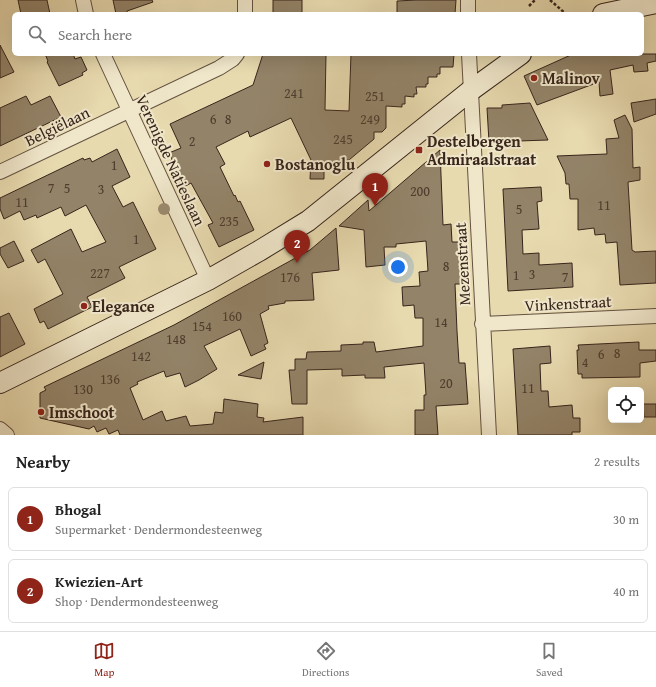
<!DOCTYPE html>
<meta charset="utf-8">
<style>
:root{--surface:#fff;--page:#f6f6f6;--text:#222;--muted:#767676;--line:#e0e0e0;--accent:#8f2418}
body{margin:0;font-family:"Gentium Book Plus",serif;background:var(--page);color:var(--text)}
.controls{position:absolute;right:12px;bottom:12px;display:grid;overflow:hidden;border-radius:6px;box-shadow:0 4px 16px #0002}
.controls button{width:36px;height:36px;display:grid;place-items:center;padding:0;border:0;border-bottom:1px solid var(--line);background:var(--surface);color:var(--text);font:20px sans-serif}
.you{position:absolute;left:398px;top:267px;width:14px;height:14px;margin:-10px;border:3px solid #fff;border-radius:50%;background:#1a73e8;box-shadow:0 0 0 6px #1a73e833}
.badge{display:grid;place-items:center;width:26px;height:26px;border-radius:50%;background:var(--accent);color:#fff;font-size:13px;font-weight:700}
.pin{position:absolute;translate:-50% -33px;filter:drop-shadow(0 1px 2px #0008)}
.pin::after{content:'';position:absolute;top:21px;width:14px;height:12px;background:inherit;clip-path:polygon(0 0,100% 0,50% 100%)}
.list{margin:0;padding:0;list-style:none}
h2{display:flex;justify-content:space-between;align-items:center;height:52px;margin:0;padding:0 16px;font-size:17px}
h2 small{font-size:13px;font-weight:400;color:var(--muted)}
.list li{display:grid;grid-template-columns:26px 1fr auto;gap:12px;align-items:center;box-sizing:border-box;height:64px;margin:0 8px 8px;padding:0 8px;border:1px solid var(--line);border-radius:6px}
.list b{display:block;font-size:15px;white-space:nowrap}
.list p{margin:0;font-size:13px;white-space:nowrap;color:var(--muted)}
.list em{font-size:13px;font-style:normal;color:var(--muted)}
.icon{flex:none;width:22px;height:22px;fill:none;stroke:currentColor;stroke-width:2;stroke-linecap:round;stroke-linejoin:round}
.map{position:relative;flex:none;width:656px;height:435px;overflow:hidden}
.search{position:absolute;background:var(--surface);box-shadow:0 4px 16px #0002;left:12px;right:12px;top:12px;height:44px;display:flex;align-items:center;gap:10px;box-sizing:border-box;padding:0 14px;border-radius:6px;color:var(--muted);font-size:15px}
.sheet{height:196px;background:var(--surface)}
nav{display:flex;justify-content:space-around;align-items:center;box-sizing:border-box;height:56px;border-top:1px solid var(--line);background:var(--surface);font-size:11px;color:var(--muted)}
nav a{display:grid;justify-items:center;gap:2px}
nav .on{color:var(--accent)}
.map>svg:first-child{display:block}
.building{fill:#938368;stroke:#37251b}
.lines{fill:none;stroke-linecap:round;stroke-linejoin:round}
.minor-casing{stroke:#635240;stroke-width:16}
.secondary-casing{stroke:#37251b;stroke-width:22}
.path{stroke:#37251b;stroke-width:2.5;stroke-dasharray:3 2;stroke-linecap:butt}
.minor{stroke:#f0e7cb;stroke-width:14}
.secondary{stroke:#f0e7cb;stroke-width:20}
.tree{fill:#9b8b6f}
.poi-dot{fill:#8f2418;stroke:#f0e7cb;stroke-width:1.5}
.labels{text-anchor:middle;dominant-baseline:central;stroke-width:4;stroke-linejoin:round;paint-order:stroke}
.number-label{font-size:14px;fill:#4e3c2e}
.poi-label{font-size:16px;font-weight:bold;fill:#37251b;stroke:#f0e7cb;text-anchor:start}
.street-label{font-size:16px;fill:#37251b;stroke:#f0e7cb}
</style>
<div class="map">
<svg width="656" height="435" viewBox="0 0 656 435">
<rect width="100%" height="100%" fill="#e8daaf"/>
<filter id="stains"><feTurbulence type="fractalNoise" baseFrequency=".005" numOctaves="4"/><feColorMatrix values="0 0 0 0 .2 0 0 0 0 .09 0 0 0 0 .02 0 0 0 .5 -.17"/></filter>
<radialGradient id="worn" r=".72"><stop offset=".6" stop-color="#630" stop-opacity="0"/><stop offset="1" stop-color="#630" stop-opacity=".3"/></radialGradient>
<path class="building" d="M 18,0 L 47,0 L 50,14 L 21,14 Z
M 113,0 L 152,0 L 153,2 L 127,11 L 127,14 L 116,14 Z
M 273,0 L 302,0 L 302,14 L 273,14 Z
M 417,0 L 456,0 L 455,14 L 397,14 L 397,1 Z
M 0,45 L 14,72 L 0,78 Z
M 45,54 L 73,54 L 75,59 L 81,57 L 87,70 L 82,73 L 83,75 L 59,86 L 47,62 L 48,61 Z
M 263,54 L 326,54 L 325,110 L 349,111 L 351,54 L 454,54 L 453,67 L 440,67 L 440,74 L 437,74 L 437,77 L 428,77 L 428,84 L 426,84 L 426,87 L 416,87 L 417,94 L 414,94 L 414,97 L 405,96 L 405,104 L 402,104 L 402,107 L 386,106 L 386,128 L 382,132 L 374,132 L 374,139 L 349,160 L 324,163 L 324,179 L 310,179 L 311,160 L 291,118 L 250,137 L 248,131 L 216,147 L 225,164 L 220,167 L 234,196 L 235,195 L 238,202 L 240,201 L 254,230 L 219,247 L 208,225 L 213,223 L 191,183 L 182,188 L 170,161 L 172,159 L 169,153 L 181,148 L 170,124 L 253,85 Z
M 573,54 L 656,54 L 656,61 L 647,63 L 648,71 L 634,72 L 633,65 L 610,70 L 613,94 L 600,96 L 599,82 L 537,105 L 524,76 Z
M 26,96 L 31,105 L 50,96 L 61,117 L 0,146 L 0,108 Z
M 656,99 L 656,114 L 634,122 L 631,103 Z
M 530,103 L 548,140 L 489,142 L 487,108 L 502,108 L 502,105 Z
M 625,115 L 632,129 L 633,168 L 640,167 L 640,180 L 628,182 L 632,250 L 635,252 L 656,251 L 656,283 L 620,285 L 617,242 L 606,243 L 605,234 L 595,235 L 594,228 L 578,230 L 578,199 L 570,199 L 569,184 L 566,184 L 565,173 L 557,156 L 607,154 L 606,139 L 619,138 L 614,120 Z
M 117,149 L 130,177 L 112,186 L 123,207 L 133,202 L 156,249 L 119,267 L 125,278 L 87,297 L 92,307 L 48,329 L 44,321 L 40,323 L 34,309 L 63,294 L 45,259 L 38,263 L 31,250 L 71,229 L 82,252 L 106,242 L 86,205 L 65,216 L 61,207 L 37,218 L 36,215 L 24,220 L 20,211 L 4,219 L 0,209 L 0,198 L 83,158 L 84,160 L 90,158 L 92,162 Z
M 440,150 L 443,225 L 451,224 L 452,242 L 460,242 L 462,284 L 455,284 L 457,331 L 459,363 L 465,363 L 468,404 L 436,406 L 438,435 L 415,435 L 415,410 L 424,410 L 424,395 L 426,395 L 424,363 L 384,367 L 385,378 L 365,378 L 365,375 L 342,376 L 342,369 L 307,370 L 307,404 L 292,404 L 289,370 L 295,370 L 295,359 L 306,359 L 307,352 L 341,351 L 341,345 L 363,344 L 363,342 L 374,342 L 376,352 L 423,346 L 423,318 L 415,318 L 414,305 L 403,306 L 402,287 L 420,286 L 419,272 L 428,271 L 426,241 L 396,244 L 396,247 L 384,247 L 385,265 L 366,267 L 364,230 L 339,226 L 368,200 L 369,211 Z
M 541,187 L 542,201 L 537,202 L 539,229 L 522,230 L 523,254 L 539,253 L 539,265 L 572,263 L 573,287 L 508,291 L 503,189 Z
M 336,228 L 339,270 L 312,273 L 314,300 L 285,301 L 285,303 L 268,306 L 269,309 L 260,314 L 268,343 L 264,345 L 266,349 L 251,356 L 240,329 L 204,346 L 217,369 L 199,380 L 185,387 L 180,373 L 166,377 L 164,371 L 137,382 L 138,384 L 130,388 L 143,420 L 162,411 L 166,421 L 186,416 L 190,426 L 213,424 L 215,412 L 223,413 L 224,399 L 258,404 L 257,417 L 264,418 L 263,422 L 303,417 L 303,435 L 120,435 L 118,430 L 109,434 L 106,428 L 97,432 L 94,426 L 89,429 L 40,418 L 40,393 L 46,390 L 44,387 L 174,325 L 230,294 L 310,250 Z
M 14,241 L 24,261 L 8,268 L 0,254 L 0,248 Z
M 9,313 L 25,344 L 0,357 L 0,317 Z
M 639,342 L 639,350 L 656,350 L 656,361 L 640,363 L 640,377 L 582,378 L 582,374 L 578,374 L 577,350 L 579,350 L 578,345 Z
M 550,346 L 551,363 L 540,364 L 541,391 L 548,391 L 549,407 L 572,405 L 573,418 L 580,418 L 580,432 L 572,432 L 572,435 L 518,435 L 513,349 Z
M 264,362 L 261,379 L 238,375 Z
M 643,404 L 656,404 L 656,417 L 644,417 Z"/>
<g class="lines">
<g class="minor-casing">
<path id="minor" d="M 83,0 L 86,14
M 468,0 L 468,14
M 245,14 L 245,0
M 103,54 L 208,280
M 469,54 L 489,435
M 0,172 L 219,68 L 233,59 L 237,54
M 482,324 L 656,316
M 0,429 L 7,435"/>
</g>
<g class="secondary-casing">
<path id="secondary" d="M 603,14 L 656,3
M 0,383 L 208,280 L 259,251 L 308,221 L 470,91 L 521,54"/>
</g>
<path class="path" d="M 550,0 L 566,14
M 529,6 L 535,0"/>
<use href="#minor" class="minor"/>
<use href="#secondary" class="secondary"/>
</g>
<circle class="tree" cx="164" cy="209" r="6"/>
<g class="poi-dot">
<circle cx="534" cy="78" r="4"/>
<rect x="415" y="146" width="8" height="8" rx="2"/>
<circle cx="267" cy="164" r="4"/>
<circle cx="84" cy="306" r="4"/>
<circle cx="41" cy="412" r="4"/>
</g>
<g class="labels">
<g class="number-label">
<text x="294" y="93">241</text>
<text x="375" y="96">251</text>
<text x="213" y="119">6</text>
<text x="228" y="119">8</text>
<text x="370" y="119">249</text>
<text x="343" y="139">245</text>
<text x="192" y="141">2</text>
<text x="114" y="165">1</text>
<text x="51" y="188">7</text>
<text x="67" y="188">5</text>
<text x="101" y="189">3</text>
<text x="420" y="191">200</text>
<text x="22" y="202">11</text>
<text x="604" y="205">11</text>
<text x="519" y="209">5</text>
<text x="229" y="221">235</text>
<text x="136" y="239">1</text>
<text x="446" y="266">8</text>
<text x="100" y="273">227</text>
<text x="532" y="274">3</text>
<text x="516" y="275">1</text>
<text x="290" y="277">176</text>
<text x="565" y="277">7</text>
<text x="232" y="316">160</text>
<text x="441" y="322">14</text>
<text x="202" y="326">154</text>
<text x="176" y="339">148</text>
<text x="617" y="353">8</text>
<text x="601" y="354">6</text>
<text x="141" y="356">142</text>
<text x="585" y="362">4</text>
<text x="110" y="379">136</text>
<text x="446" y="383">20</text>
<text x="528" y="388">11</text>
<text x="83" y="389">130</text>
</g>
<g class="poi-label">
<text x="542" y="78">Malinov</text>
<text x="427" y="141">Destelbergen<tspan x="427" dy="18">Admiraalstraat</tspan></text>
<text x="275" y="164">Bostanoglu</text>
<text x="92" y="306">Elegance</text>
<text x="49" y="412">Imschoot</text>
</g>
<g class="street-label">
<text transform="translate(57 126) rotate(-26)">Belgiëlaan</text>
<text transform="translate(171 160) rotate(65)">Verenigde Natieslaan</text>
<text transform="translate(462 264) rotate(-93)">Mezenstraat</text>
<text transform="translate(568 303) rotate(-3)">Vinkenstraat</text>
</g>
</g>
<rect width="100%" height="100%" filter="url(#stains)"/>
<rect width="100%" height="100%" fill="url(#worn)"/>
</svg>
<div class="controls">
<button><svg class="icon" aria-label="locate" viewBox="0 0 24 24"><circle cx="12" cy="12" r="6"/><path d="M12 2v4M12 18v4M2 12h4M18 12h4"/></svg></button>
</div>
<div class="you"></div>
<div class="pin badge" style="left:375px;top:206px">1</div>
<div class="pin badge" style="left:297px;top:263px">2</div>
<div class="search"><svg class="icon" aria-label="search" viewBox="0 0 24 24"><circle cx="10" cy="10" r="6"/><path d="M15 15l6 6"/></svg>Search here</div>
</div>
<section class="sheet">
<h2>Nearby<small>2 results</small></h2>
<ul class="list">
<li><span class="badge">1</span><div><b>Bhogal</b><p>Supermarket · Dendermondesteenweg</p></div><em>30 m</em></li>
<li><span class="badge">2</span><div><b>Kwiezien-Art</b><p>Shop · Dendermondesteenweg</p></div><em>40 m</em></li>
</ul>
</section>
<nav>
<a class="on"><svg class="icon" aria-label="map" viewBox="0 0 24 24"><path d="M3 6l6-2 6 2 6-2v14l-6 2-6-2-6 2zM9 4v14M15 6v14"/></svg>Map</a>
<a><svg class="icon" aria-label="directions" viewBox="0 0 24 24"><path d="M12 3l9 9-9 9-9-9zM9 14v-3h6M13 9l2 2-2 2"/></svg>Directions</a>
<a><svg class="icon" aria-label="saved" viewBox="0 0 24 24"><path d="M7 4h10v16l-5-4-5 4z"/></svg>Saved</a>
</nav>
